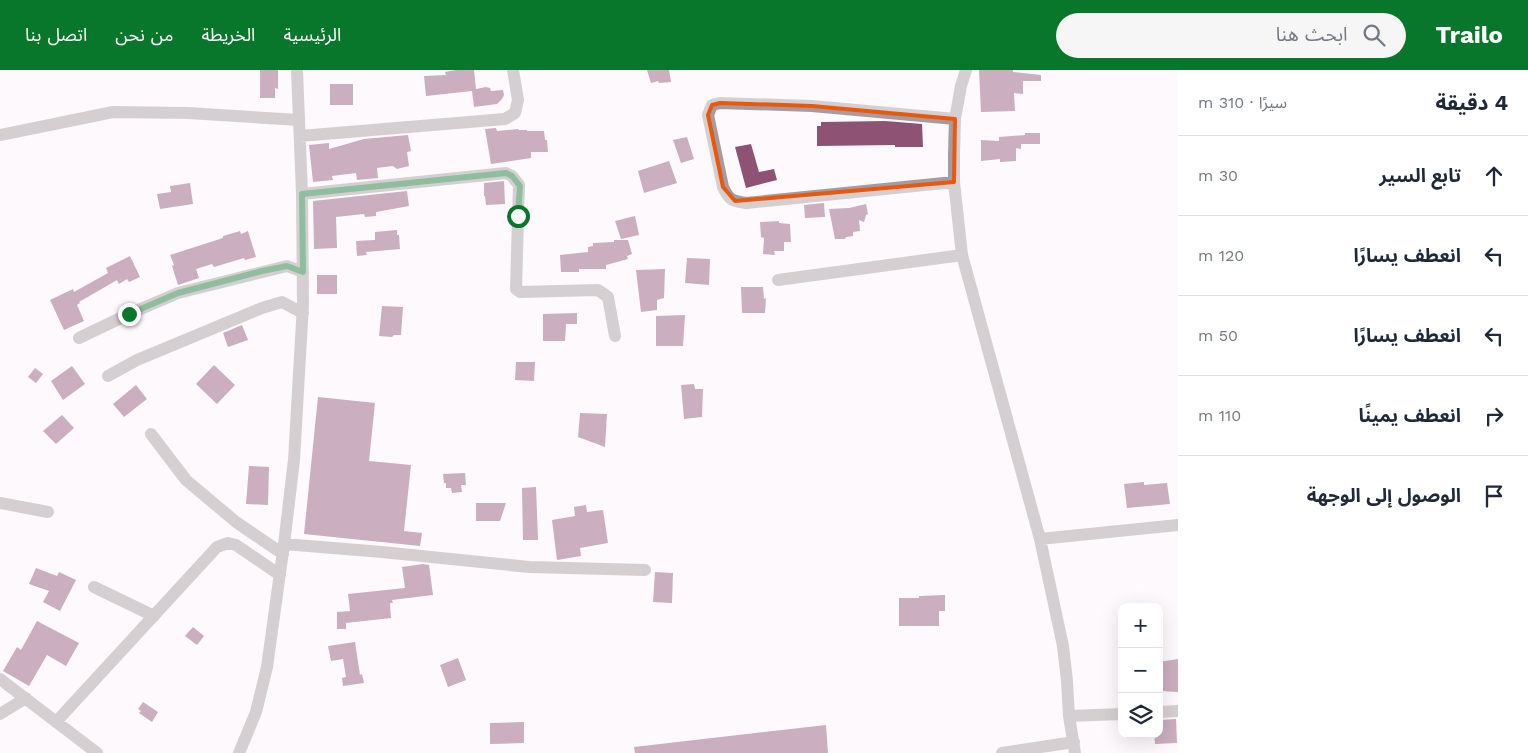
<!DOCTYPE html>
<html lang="ar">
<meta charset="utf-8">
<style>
:root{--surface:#fff;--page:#f6f6f7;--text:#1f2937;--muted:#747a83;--line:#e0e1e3;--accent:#08772b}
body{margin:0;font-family:"Work Sans","Noto Sans Arabic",sans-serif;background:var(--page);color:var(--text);direction:rtl}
.controls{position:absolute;right:15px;bottom:15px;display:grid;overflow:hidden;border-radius:10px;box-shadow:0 5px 20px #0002}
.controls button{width:45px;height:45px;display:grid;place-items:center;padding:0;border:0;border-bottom:1px solid var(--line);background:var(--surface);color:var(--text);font:25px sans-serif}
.stop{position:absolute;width:15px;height:15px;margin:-11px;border:4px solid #08772b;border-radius:50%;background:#fff}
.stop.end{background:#08772b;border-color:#fff;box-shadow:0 1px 5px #0008}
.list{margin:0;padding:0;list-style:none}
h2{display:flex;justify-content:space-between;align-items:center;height:65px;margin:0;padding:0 20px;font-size:21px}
h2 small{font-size:16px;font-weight:400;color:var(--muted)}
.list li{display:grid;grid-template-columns:32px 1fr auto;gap:15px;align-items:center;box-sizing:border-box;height:80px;padding:0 20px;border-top:1px solid var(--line)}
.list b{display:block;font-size:19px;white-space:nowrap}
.list em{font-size:16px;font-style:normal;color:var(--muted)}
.icon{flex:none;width:28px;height:28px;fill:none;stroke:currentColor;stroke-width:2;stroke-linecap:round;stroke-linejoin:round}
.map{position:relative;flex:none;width:1178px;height:683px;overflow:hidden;direction:ltr}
header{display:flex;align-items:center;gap:30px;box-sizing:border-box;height:70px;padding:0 25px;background:var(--accent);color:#fff}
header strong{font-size:24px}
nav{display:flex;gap:28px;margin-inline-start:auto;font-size:18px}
.search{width:350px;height:45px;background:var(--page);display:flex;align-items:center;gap:12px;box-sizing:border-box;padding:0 18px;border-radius:28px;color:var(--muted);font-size:19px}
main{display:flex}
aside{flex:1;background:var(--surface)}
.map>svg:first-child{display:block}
.building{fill:#8e5275}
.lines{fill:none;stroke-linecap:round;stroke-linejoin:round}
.minor{stroke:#a79ba1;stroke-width:12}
.route{stroke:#08772b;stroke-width:6}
.marked{fill:none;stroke:#e8590c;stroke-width:4;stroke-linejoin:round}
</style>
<header>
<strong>Trailo</strong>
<div class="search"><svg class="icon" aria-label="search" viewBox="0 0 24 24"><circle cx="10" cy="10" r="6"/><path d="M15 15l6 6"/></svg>ابحث هنا</div>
<nav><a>الرئيسية</a><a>الخريطة</a><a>من نحن</a><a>اتصل بنا</a></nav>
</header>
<main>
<aside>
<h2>4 دقيقة<small>سيرًا · 310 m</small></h2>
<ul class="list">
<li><svg class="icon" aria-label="ahead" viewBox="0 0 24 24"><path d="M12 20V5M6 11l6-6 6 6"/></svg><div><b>تابع السير</b></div><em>30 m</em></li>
<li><svg class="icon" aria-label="left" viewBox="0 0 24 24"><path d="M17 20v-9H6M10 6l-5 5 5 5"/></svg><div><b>انعطف يسارًا</b></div><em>120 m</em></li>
<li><svg class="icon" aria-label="left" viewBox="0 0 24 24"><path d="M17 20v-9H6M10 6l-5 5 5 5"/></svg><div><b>انعطف يسارًا</b></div><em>50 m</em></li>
<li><svg class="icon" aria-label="right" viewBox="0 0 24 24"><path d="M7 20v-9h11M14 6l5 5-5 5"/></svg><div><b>انعطف يمينًا</b></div><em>110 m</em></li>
<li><svg class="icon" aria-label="arrive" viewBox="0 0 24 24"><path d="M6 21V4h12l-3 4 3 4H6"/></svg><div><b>الوصول إلى الوجهة</b></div></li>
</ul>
</aside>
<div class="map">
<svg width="1178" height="683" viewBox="0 0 1178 683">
<rect width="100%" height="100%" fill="#fef9fc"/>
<path class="building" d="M 260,0 L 278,0 L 278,19 L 275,18 L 275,28 L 260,28 Z
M 456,0 L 474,0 L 476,19 L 486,17 L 490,18 L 491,21 L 503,20 L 504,25 L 502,29 L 497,34 L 474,37 L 472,21 L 426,26 L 424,6 L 446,5 L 445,2 Z
M 647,0 L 669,0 L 671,12 L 659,13 L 658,11 L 651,13 Z
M 979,0 L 1013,0 L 1013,2 L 1041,5 L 1041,11 L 1023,11 L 1023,24 L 1014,23 L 1015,41 L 981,42 Z
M 330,14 L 353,14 L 353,35 L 330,35 Z
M 885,51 L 922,54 L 923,77 L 895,77 L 895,75 L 817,76 L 817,56 L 821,56 L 821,52 Z
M 496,58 L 497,61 L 518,59 L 519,60 L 527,60 L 527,61 L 544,61 L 545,70 L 547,70 L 548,82 L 531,82 L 531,88 L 491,94 L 485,59 Z
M 1025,63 L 1040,63 L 1040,74 L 1021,74 L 1021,79 L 1016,78 L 1016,91 L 1000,92 L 1000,89 L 981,91 L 981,70 L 999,71 L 999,67 L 1025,65 Z
M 408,65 L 411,81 L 407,82 L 409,96 L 397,99 L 393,96 L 377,98 L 378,108 L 357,110 L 356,103 L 332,106 L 333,110 L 313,112 L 309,75 L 329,73 L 329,79 L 364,69 Z
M 687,67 L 694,89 L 681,93 L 673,70 Z
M 751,74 L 759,102 L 774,99 L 777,110 L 746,118 L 735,77 Z
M 669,91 L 677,113 L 644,123 L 638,101 Z
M 504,111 L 505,134 L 486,135 L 485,126 L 484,126 L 484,113 Z
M 190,113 L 193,134 L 160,139 L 157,124 L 171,122 L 170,116 Z
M 407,121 L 409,136 L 376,142 L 376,146 L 365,147 L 364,144 L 336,147 L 337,178 L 314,179 L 313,131 Z
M 824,133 L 825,147 L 805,148 L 804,135 Z
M 866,134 L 868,144 L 866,145 L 864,152 L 859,150 L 860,161 L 853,162 L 853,166 L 846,167 L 845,169 L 835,169 L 829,139 L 849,138 Z
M 635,146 L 639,165 L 621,169 L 615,151 Z
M 779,151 L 779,153 L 790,154 L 791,172 L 784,172 L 784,181 L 774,181 L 775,185 L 763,184 L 764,168 L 761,167 L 760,152 Z
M 397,160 L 397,165 L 399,165 L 400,179 L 366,182 L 367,185 L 357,186 L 356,171 L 375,170 L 375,162 Z
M 240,161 L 241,164 L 248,161 L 256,187 L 245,190 L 244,188 L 214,197 L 212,194 L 196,199 L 199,208 L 178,215 L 172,196 L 174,195 L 170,185 L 223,168 L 223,166 Z
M 614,170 L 628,170 L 632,184 L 627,186 L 628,189 L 606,195 L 606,199 L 579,199 L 579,202 L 561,202 L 560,185 L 588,182 L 588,177 L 593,176 L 593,173 L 614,172 Z
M 130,186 L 140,207 L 129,212 L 127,209 L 119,214 L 117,210 L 79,232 L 80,233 L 77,235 L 84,251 L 64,260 L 50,230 L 73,219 L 74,222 L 108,203 L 106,198 Z
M 687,188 L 710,189 L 709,215 L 685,213 Z
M 665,199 L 664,228 L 657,230 L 657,240 L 641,242 L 636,200 Z
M 317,205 L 337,205 L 337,224 L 317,224 Z
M 741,217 L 763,217 L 764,229 L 766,228 L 765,243 L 742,243 Z
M 382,236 L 403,237 L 401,265 L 394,265 L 392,267 L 379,266 Z
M 577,243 L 577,254 L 566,254 L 565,271 L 543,271 L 543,244 Z
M 685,245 L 683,276 L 656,276 L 656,246 Z
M 242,255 L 248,270 L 228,277 L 223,263 Z
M 516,292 L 535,292 L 534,311 L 515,310 Z
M 214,295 L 235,315 L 217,334 L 196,314 Z
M 72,296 L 85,314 L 63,330 L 51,311 Z
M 35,298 L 43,304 L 36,313 L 28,307 Z
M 694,314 L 695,319 L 703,319 L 702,347 L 684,349 L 681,315 Z
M 136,315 L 147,329 L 124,347 L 113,334 Z
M 318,327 L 375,333 L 369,391 L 411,395 L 404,461 L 422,463 L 420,476 L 304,464 Z
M 580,343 L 607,344 L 605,377 L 578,367 Z
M 62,345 L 74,358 L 56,374 L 43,361 Z
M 249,396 L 269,397 L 268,435 L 246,434 Z
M 465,403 L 466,415 L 461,415 L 462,422 L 452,423 L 451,418 L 446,418 L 446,413 L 444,413 L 443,404 Z
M 1144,412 L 1144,415 L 1167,413 L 1170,434 L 1127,438 L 1124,414 Z
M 536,417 L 538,470 L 523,470 L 522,418 Z
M 476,433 L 506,433 L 500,451 L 476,451 Z
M 586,435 L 587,442 L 603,440 L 608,473 L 580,478 L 581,486 L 557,490 L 552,450 L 575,446 L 574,437 Z
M 423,494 L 429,495 L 433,525 L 392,530 L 393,533 L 390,533 L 391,548 L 346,553 L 346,559 L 337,559 L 337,542 L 350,541 L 348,524 L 405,518 L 402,497 Z
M 36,498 L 57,506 L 59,502 L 76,510 L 60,541 L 43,532 L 49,521 L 29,514 Z
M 655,502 L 673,503 L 672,533 L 653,532 Z
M 945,525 L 945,541 L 939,541 L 939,556 L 899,556 L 899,528 L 919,528 L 919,526 Z
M 37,551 L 79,573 L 66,596 L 47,585 L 29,616 L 3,601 L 17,577 L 21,580 Z
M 193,557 L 204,566 L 197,575 L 185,566 Z
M 355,572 L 360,605 L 362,604 L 364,613 L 343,616 L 342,608 L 346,607 L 343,589 L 331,591 L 328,576 Z
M 458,588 L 466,610 L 448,617 L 440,595 Z
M 1178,589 L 1178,622 L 1159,621 L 1159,592 Z
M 143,632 L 158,642 L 152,652 L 139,643 L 141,641 L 138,639 Z
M 1176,649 L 1177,673 L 1155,674 L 1154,664 L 1159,664 L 1159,650 Z
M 524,652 L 524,673 L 490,674 L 490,653 Z
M 826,655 L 828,683 L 635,683 L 634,677 Z"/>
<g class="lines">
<path class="minor" d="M 966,0 L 961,16 L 955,49 L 954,85 L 954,112 L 962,185 L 1040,469 L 1063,576 L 1067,611 L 1069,646 L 1075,683
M 0,65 L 113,42 L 188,43 L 299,50
M 300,66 L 505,49 L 515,43 L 518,30 L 513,0
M 954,112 L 746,133 C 732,131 729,130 723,117 L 708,45 L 712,35 L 720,33 L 812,36 L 955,49
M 302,124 L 506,103 L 512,106 L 519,115 L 516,219 L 520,222 L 598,220 L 608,227 L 615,266
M 778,210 L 962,185
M 79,268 L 129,244 L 178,223 L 287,196 L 303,202
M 108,306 L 137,290 L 262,238 L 282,232 L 303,243
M 151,364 L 186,410 L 236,452 L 283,484
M 0,433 L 48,442
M 1040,469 L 1178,455
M 284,474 L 382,482 L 529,497 L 645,500
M 94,517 L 154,546
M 0,609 L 97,683
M 1159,642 L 1178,641
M 0,644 L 26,628
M 1069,646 L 1122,644
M 56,652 L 217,477 L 228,473 L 236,475 L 280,505
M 239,683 L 256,642 L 267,597 L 284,474 L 294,390 L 303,234 L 302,124 L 297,0
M 1002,683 L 1074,672"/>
</g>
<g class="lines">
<path class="route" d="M 129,244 L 178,223 L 262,201 L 287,196 L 303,202 L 302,124 L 506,103 L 512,106 L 520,116 L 518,146"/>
</g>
<path d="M0 0H1178V683H0ZM 720,33 L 812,36 L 955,49 L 954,112 L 735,131 L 723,117 L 708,45 L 712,35 Z" fill="#fef9fc" fill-opacity=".55" fill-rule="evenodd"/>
<path class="marked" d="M 720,33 L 812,36 L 955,49 L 954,112 L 735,131 L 723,117 L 708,45 L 712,35 Z"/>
</svg>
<div class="controls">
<button>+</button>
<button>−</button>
<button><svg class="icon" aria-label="layers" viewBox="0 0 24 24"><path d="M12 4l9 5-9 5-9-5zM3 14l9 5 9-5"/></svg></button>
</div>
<div class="stop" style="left:518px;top:146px"></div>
<div class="stop end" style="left:129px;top:244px"></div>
</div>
</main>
